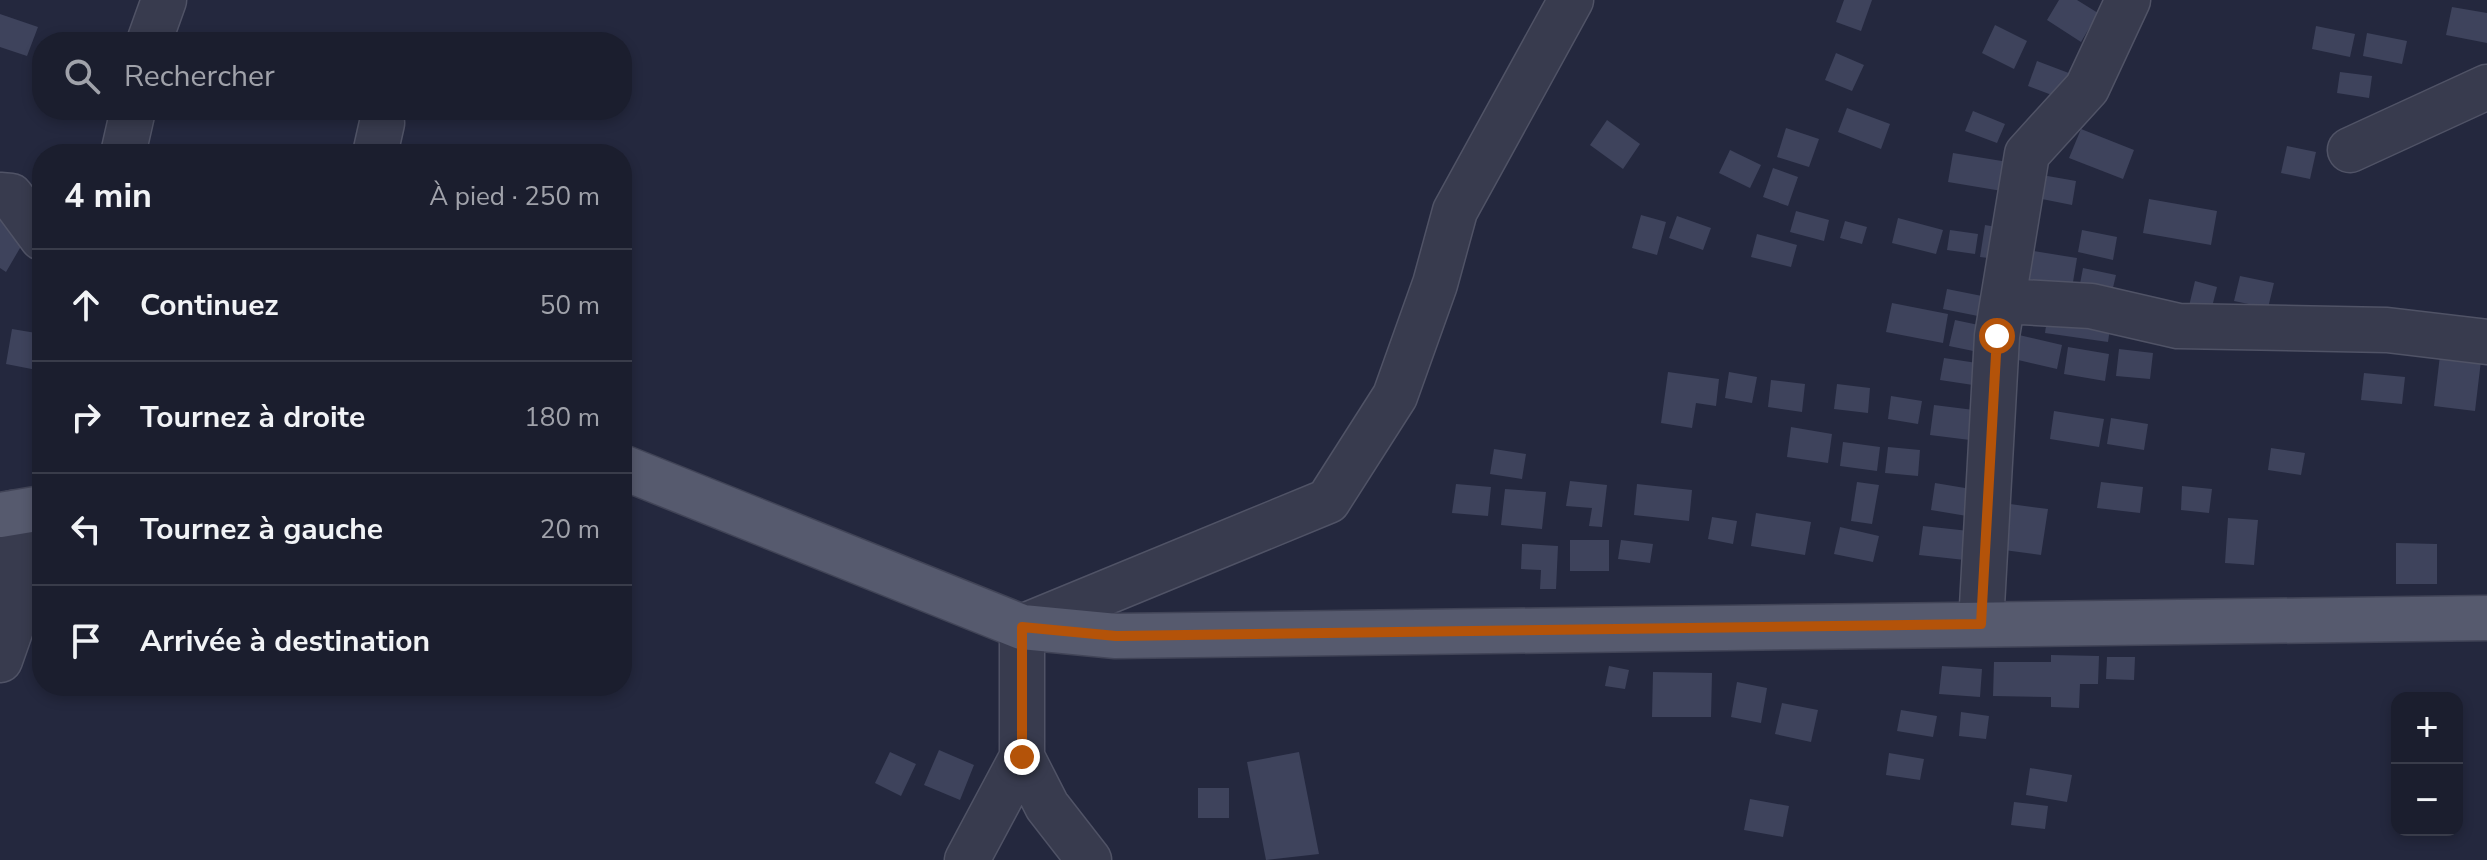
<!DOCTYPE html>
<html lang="fr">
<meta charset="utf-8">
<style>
:root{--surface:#1b1e2e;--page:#282b3a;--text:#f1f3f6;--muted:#a0a2aa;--line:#393c4a}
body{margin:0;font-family:"Nunito Sans",sans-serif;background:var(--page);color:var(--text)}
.controls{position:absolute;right:24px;bottom:24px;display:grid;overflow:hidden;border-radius:16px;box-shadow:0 4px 12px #0003}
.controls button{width:72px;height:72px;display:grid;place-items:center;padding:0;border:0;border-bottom:2px solid var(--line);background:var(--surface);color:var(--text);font:40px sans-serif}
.stop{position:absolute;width:24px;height:24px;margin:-18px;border:6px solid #b45309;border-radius:50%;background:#fff}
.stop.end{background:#b45309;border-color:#fff;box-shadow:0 2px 8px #0008}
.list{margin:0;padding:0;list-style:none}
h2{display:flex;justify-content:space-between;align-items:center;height:104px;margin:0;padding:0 32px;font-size:34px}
h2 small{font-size:26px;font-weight:400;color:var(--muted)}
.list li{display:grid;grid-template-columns:52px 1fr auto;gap:24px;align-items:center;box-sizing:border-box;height:112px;padding:0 32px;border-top:2px solid var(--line)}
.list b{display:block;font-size:30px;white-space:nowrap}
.list em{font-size:26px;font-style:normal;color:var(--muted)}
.icon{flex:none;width:44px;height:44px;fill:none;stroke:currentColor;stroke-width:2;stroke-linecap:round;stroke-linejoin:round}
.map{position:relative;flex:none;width:2487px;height:860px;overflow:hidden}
.search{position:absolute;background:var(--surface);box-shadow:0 4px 12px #0003;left:32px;top:32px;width:600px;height:88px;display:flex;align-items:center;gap:20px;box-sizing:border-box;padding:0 28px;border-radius:32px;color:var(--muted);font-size:30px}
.panel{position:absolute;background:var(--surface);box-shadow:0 4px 12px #0003;left:32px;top:144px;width:600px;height:552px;border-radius:32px}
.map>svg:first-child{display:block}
.building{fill:#3e435c}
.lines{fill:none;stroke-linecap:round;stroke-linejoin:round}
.minor-casing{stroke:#505366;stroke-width:47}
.major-casing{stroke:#414457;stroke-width:47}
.minor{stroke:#383b4e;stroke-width:44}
.major{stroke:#565a6e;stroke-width:44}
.route{stroke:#b45309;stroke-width:10}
</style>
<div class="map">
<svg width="2487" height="860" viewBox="0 0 2487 860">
<rect width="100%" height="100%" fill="#24283e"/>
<path class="building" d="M 1844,0 L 1872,0 L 1861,31 L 1836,22 Z
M 2059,0 L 2077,0 L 2098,13 L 2081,42 L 2047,20 Z
M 2452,7 L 2487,13 L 2487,43 L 2446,35 Z
M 0,14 L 38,27 L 27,56 L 0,47 Z
M 1995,25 L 2027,41 L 2014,69 L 1982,53 Z
M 2316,26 L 2355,34 L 2350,57 L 2312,49 Z
M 2367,33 L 2407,41 L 2402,64 L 2363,56 Z
M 1836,53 L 1864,65 L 1852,91 L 1825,80 Z
M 2037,61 L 2074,75 L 2065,100 L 2028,86 Z
M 2340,72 L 2372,76 L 2369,98 L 2337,93 Z
M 1847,108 L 1890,124 L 1881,149 L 1838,132 Z
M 1973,111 L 2005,124 L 1997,143 L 1965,131 Z
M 1607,120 L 1640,144 L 1623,169 L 1590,145 Z
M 1786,128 L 1819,139 L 1809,167 L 1777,157 Z
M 2081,129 L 2134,150 L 2123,179 L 2069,158 Z
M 2287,146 L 2316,152 L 2310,179 L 2281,173 Z
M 1730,150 L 1761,165 L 1750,188 L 1719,173 Z
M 1953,153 L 2014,163 L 2008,192 L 1948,182 Z
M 1773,168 L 1798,177 L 1788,206 L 1763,197 Z
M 2031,173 L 2076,181 L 2072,205 L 2027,196 Z
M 2149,199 L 2217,211 L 2211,245 L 2143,233 Z
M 1796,211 L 1829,220 L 1824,241 L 1790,232 Z
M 1641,215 L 1666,222 L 1657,255 L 1632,248 Z
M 1677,216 L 1711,228 L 1703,250 L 1669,238 Z
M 1898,218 L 1943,230 L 1936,254 L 1892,243 Z
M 0,220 L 27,236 L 6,272 L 0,268 Z
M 1845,221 L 1867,227 L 1862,244 L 1840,238 Z
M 1985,225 L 2002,228 L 1997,259 L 1980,257 Z
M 1950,230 L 1978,234 L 1975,254 L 1947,250 Z
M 2082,230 L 2117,237 L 2113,260 L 2078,252 Z
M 1757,234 L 1797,245 L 1791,267 L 1751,257 Z
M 2027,250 L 2077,258 L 2071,294 L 2021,286 Z
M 2083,268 L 2116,275 L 2111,296 L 2079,289 Z
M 2240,276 L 2274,283 L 2268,308 L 2234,301 Z
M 2195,281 L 2217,287 L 2211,311 L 2189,306 Z
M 1947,289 L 1987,297 L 1983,317 L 1943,309 Z
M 1892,303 L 1948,314 L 1943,343 L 1886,332 Z
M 2048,312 L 2111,321 L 2108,342 L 2045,333 Z
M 1955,320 L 1988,327 L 1983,353 L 1949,346 Z
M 12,329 L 42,334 L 42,371 L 6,364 Z
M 2019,335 L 2062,345 L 2057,369 L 2014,359 Z
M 2068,347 L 2109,354 L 2105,381 L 2064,374 Z
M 2441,347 L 2482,352 L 2475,411 L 2434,406 Z
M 2119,349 L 2153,353 L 2150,379 L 2116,376 Z
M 1944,358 L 1977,363 L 1973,385 L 1940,380 Z
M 1668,372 L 1719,379 L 1716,406 L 1696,403 L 1692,428 L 1661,423 Z
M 1729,372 L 1757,377 L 1752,403 L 1725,398 Z
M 2364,373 L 2405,377 L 2402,404 L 2361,400 Z
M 1771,380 L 1805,384 L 1802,412 L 1768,407 Z
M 1837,384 L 1870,388 L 1868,413 L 1834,409 Z
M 1891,396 L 1922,401 L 1918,424 L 1888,419 Z
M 1934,405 L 1974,410 L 1970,440 L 1930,435 Z
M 2054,411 L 2104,419 L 2099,447 L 2050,439 Z
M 2111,418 L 2148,424 L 2144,450 L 2107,444 Z
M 1791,427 L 1832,434 L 1828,463 L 1787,457 Z
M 1843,442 L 1880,447 L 1877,471 L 1840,466 Z
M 1888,447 L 1920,450 L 1918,476 L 1885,473 Z
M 2271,448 L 2305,453 L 2301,475 L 2268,470 Z
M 1494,449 L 1526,454 L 1522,479 L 1490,474 Z
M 1570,481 L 1607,485 L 1602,527 L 1589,526 L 1592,508 L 1566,506 Z
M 1857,482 L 1879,485 L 1872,524 L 1851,521 Z
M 2101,482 L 2143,487 L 2140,513 L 2097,508 Z
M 1935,483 L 1971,489 L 1967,516 L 1931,510 Z
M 1456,484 L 1491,487 L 1488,516 L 1452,513 Z
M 1637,484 L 1692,490 L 1689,521 L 1634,515 Z
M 2182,486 L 2212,489 L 2209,513 L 2181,510 Z
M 1505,489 L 1546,492 L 1542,529 L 1501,525 Z
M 2010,504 L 2048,509 L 2041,555 L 2004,550 Z
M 1756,513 L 1811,522 L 1805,555 L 1751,546 Z
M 1712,517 L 1737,521 L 1733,544 L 1708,539 Z
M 2228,518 L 2258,520 L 2254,565 L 2225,563 Z
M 1923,526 L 1969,531 L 1965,560 L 1919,555 Z
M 1840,527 L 1879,536 L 1873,562 L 1834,554 Z
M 1570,540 L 1609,540 L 1609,571 L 1570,571 Z
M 1621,540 L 1653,544 L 1650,563 L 1618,559 Z
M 2396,543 L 2437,544 L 2437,584 L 2396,584 Z
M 1522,544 L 1558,546 L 1556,589 L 1540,589 L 1541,570 L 1521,569 Z
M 2051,655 L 2099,656 L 2098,684 L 2080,684 L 2079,708 L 2051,707 L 2051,697 L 1993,696 L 1994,662 L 2051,662 Z
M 2107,657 L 2135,657 L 2134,680 L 2106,679 Z
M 1609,666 L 1629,670 L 1625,689 L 1605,686 Z
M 1942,666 L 1982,669 L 1980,697 L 1939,694 Z
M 1653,672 L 1712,673 L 1711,717 L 1652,717 Z
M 1737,682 L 1767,688 L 1761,723 L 1731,717 Z
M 1782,703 L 1818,710 L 1811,742 L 1775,734 Z
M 1901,710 L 1937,716 L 1933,737 L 1897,731 Z
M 1961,712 L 1989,716 L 1986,739 L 1959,736 Z
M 939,750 L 974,765 L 960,800 L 924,785 Z
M 890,752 L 916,764 L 901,796 L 875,783 Z
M 1299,752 L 1319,854 L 1266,860 L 1247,762 Z
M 1889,753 L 1924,759 L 1920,780 L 1886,775 Z
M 2030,768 L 2072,775 L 2067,802 L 2026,795 Z
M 1198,788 L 1229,788 L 1229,818 L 1198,818 Z
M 1750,799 L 1789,806 L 1783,837 L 1744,830 Z
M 2014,802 L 2048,806 L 2045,829 L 2011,825 Z"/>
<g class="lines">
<g class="minor-casing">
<path id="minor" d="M 149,42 L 164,0
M 2350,150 L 2487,87
M 123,154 L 133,110
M 375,154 L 382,123
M 0,195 L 11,196 L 42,238
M 2003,301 L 2091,306 L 2178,326 L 2387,330 L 2487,342
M 1981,624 L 1997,336 L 2027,154 L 2087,88 L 2128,0
M 0,660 L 20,603 L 13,513
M 967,860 L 1022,757
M 1089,860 L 1047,806 L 1022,757 L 1022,627 L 1328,501 L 1395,396 L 1435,284 L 1455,211 L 1571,0"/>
</g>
<g class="major-casing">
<path id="major" d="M 622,467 L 1022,627 L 1116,636 L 2487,618
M 0,515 L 42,508"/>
</g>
<use href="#minor" class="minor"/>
<use href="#major" class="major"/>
</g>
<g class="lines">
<path class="route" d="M 1022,757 L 1022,627 L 1116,636 L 1981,624 L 1997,336"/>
</g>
</svg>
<div class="controls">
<button>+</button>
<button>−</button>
</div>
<div class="stop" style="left:1997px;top:336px"></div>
<div class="stop end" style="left:1022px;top:757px"></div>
<div class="search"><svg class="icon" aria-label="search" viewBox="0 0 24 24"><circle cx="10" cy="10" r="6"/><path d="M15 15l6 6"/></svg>Rechercher</div>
<section class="panel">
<h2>4 min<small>À pied · 250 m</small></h2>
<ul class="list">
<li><svg class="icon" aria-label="ahead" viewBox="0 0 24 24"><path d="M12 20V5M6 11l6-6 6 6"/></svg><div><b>Continuez</b></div><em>50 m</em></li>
<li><svg class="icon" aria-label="right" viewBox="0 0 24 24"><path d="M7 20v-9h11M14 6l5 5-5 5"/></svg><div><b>Tournez à droite</b></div><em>180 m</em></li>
<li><svg class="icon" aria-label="left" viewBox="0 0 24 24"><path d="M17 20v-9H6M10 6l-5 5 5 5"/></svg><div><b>Tournez à gauche</b></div><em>20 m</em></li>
<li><svg class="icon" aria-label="arrive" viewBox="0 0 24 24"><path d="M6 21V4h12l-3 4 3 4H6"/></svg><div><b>Arrivée à destination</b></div></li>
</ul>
</section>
</div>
